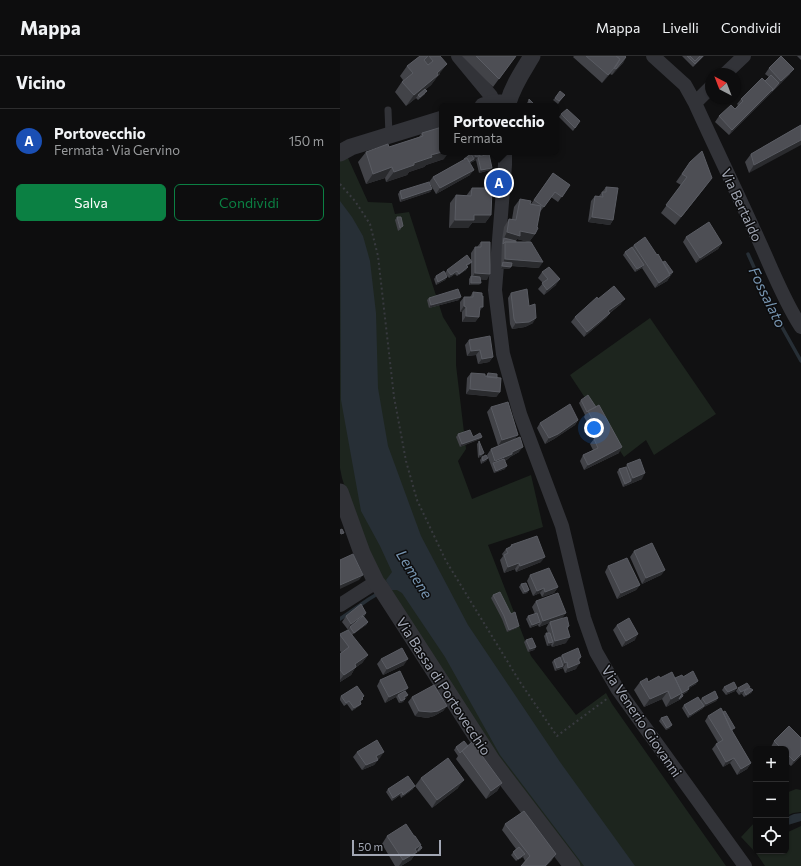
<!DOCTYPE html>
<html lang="it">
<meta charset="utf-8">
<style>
:root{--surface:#0d0d0e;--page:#161617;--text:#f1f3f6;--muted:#9a9c9e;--line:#2d2d2e;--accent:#0b8043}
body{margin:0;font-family:Commissioner,sans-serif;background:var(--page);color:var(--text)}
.controls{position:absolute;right:12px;bottom:12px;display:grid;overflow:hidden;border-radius:6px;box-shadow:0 1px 3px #0004}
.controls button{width:36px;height:36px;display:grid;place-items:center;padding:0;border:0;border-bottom:1px solid var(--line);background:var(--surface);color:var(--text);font:20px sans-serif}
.compass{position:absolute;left:365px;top:12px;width:36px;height:36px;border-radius:50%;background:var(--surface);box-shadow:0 1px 3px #0004;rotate:318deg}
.scale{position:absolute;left:12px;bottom:10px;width:89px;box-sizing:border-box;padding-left:4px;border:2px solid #a2a7b4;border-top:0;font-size:11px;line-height:14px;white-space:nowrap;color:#a2a7b4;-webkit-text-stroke:3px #0c0c0d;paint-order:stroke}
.you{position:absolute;left:254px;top:372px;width:14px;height:14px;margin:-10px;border:3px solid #fff;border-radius:50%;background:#1a73e8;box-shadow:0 0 0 6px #1a73e833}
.badge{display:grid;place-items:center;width:26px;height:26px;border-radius:50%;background:var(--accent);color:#fff;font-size:13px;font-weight:700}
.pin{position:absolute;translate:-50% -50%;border:2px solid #fff;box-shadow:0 1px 4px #0006}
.popup{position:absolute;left:99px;top:47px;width:120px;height:52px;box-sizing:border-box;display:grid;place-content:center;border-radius:6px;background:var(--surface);filter:drop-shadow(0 1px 3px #0005);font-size:13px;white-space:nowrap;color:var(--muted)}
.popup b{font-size:15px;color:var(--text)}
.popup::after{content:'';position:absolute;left:50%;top:100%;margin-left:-8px;border:8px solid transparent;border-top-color:var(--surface)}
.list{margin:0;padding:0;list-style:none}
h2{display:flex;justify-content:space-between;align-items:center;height:52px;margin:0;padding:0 16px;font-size:17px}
h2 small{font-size:13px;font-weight:400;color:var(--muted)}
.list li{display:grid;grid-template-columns:26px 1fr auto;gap:12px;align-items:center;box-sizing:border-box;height:64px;padding:0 16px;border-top:1px solid var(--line)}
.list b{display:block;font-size:15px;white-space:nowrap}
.list p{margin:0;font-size:13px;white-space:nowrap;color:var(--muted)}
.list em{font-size:13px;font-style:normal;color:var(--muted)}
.actions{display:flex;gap:8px;padding:12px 16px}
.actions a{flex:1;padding:9px 0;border:1px solid var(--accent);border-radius:6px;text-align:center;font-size:14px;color:var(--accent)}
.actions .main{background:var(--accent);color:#fff}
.icon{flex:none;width:22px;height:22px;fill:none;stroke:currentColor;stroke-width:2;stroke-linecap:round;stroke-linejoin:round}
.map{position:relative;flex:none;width:461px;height:810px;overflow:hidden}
header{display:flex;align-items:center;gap:24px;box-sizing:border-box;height:56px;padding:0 20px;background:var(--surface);border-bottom:1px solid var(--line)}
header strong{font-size:19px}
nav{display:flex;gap:22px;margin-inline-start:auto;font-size:14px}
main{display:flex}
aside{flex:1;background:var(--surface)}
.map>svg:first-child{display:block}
.green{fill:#1d251e}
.water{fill:#272f36}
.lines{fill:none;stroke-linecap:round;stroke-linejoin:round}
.stream{stroke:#272f36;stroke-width:3.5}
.path{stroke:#383a3f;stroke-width:2;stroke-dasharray:2 3;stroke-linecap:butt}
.service{stroke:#323338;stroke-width:7}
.minor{stroke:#323338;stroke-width:14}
.tertiary{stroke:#323338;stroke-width:17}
.wall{fill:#424348}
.shaded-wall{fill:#2a2b2e}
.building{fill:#4d4e54;stroke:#5a5c63}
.labels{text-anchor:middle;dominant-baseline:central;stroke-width:3;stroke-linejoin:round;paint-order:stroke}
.street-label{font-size:14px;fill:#a2a7b4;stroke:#0c0c0d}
.water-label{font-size:15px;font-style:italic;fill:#7795b1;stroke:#0c0c0d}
</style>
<header>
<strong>Mappa</strong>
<nav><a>Mappa</a><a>Livelli</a><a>Condividi</a></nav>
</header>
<main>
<aside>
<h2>Vicino<small></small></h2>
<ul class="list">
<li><span class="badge" style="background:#1a4fb4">A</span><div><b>Portovecchio</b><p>Fermata · Via Gervino</p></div><em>150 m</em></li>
</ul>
<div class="actions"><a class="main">Salva</a><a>Condividi</a></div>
</aside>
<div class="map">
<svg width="461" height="810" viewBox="0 0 461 810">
<rect width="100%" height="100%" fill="#111112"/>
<path class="green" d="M 0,95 L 8,102 L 28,146 L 52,147 L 55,158 L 69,156 L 103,261 L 116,282 L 116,309 L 126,393 L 118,405 L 132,443 L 191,419 L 203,471 L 148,489 L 191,600 L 236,659 L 266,637 L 272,648 L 386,810 L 236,810 L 201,766 L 43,527 L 22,485 L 2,422 L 0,412 Z
M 310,262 L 376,358 L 314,399 L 306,384 L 284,401 L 230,319 Z
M 456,733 L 461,734 L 461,756 L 453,757 L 446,760 L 446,737 Z
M 416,765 L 416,795 L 446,795 L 446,777 L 461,770 L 461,810 L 425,810 L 416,797 L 401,781 Z"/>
<path class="water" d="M 0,145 L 12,161 L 23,180 L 30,205 L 36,257 L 38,332 L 48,390 L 81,480 L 128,569 L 220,706 L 295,810 L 244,810 L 160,699 L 105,601 L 62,537 L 57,534 L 51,534 L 49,531 L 46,524 L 52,516 L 40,490 L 21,455 L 1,344 Z
M 461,757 L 461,765 L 448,769 L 447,763 L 447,761 L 454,758 Z"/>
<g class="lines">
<path class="stream" d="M 408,198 L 438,264 L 461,305
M 0,563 L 29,543 L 39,537"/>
<path class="path" d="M 0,128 L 15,145 L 30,168 L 38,200 L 54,341 L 66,405 L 77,444 L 106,505 L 180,626 L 217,680 L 268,642"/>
<path class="service" d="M 48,54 L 49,79"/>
<path class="minor" d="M 118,0 L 151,40 L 154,47
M 313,0 L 345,29 L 355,47 C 374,89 394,130 413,172 C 429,205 441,240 461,271
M 385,18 L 404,0
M 355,47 L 371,31
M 165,96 L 165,109 L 155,234 L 163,298 L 180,358 L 222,470 L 244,562 L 256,596 L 278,634 L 405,810
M 0,549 L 36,526"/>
<path class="tertiary" d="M 143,50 L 154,47 L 168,47 C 173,29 183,15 192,0
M 0,97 L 11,91 L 102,63
M 0,436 L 22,497 L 36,526 L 40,531 L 153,706 L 232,810"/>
</g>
<path class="wall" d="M 80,0 L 100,0 L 100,18 L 97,21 L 91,29 L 85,34 L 85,38 L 78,44 L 76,42 L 66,50 L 55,36 L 63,24 L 60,20 L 67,10 Z
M 122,0 L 176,0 L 153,31 Z
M 234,0 L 285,0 L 286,1 L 283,7 L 272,19 L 270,18 L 262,27 L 233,1 Z
M 342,0 L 364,0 L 353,11 Z
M 457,0 L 461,0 L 461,4 Z
M 429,12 L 450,18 L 389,79 L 375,66 L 379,60 L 395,53 L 398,49 L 397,48 L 401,43 L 425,25 L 429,21 L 425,18 Z
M 225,39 L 218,48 L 213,44 L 215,42 Z
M 189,43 L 196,50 L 185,50 L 186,49 Z
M 221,58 L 238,68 L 233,75 L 219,61 Z
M 461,69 L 409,117 L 405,106 L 411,98 Z
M 82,77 L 104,103 L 86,109 L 84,111 L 69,116 L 67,119 L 46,126 L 45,122 L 26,128 L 18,106 L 26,96 L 49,91 L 79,81 Z
M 126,96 L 151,96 L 149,98 L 150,114 L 139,117 L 136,104 L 130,107 L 130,119 L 96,138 L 89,126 L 93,121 L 123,104 L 128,100 Z
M 350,106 L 366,130 L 335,169 L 321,157 L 341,129 L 336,126 Z
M 213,117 L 230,129 L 218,146 L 211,141 L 200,156 L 195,178 L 189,186 L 177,183 L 176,185 L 176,186 L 199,212 L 171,210 L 169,213 L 161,213 L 162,184 L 164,171 L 169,163 L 172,163 L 174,151 L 180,143 L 191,148 Z
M 266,131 L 273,164 L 270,169 L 248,166 L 251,145 L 255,140 L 259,140 Z
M 132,132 L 151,159 L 145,167 L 132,167 L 128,172 L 109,172 L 110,147 L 116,139 L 126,140 Z
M 92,133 L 90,136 L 60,146 L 58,138 L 60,135 Z
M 57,161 L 61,173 L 58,175 L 55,164 Z
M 346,181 L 382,187 L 378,193 L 356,207 L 343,186 Z
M 141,186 L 147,224 L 140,223 L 139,229 L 129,229 L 129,223 L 131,220 L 131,206 L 130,208 L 127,210 L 126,214 L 117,220 L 115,218 L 109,222 L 105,217 L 107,221 L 105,224 L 96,229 L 94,223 L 96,220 L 105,217 L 107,214 L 131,205 L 131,197 L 135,191 L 137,191 Z
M 294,189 L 317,199 L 323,206 L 333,216 L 327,225 L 315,232 L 302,212 L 295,216 L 283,199 L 285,196 L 292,191 Z
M 202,216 L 216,229 L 204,239 L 198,233 L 203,227 L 198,222 Z
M 133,236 L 139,256 L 139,261 L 135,266 L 122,266 L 122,256 L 120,256 L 120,246 L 124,241 L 130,241 Z
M 171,237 L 189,250 L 193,267 L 185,271 L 172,273 L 170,268 L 168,242 Z
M 89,242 L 119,244 L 89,252 L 87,244 Z
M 258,243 L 281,248 L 270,257 L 266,262 L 244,281 L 231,266 L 235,261 Z
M 129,284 L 153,301 L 149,306 L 138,308 L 136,299 L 127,300 L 125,289 Z
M 131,317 L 146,320 L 148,317 L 157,322 L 160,336 L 156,341 L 126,338 L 127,322 Z
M 241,344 L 279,397 L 244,414 L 240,405 L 243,399 L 253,394 L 250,388 L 254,383 L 256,382 L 244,361 L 245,359 L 239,347 Z
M 151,351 L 175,383 L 179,396 L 170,401 L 168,403 L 165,405 L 165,413 L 154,417 L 147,399 L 151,393 L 165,387 L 158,390 L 147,356 Z
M 238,364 L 235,369 L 214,383 L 205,388 L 197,372 L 200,367 Z
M 118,378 L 133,381 L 142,381 L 140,383 L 120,391 L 116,381 Z
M 139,385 L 142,400 L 138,402 L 137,388 Z
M 142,401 L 148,402 L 146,405 L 141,408 L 140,404 Z
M 287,408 L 302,423 L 283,431 L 277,416 L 279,413 L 286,411 Z
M 171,489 L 201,506 L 176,516 L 175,513 L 164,517 L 160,504 L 163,500 L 162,498 L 166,493 L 170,491 Z
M 294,495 L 325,514 L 321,519 L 302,528 L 290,501 Z
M 268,510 L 300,529 L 296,534 L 277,543 L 265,516 Z
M 190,519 L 218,531 L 214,537 L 202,541 L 200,537 L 193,540 L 187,525 Z
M 181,528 L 189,534 L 187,537 L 183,538 L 179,531 Z
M 153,539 L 177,572 L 167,576 L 162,563 L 151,542 Z
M 196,545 L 226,557 L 222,562 L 229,570 L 228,572 L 226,587 L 212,591 L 211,589 L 207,590 L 204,580 L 206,577 L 208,577 L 206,572 L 209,567 L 199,571 L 198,569 L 190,572 L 186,563 L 188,560 L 195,558 L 192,551 Z
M 26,557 L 24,561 L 28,566 L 26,569 L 12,579 L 2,566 L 6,560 Z
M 277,569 L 295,584 L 282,591 L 273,574 Z
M 0,578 L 28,599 L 22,607 L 15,612 L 11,619 L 0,626 L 0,598 L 1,596 L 0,595 Z
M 186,584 L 196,591 L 194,594 L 188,596 L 184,586 Z
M 222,599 L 241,601 L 239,605 L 236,613 L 225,617 L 223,612 L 215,615 L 212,606 L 214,604 L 220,601 Z
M 41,603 L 64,609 L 43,619 L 37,608 Z
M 343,621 L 356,628 L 349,632 L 347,636 L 342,639 L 341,643 L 326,651 L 322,643 L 304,651 L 294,634 L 300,626 L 308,626 L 320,622 L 335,622 Z
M 40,624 L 68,632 L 65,635 L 68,639 L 63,646 L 59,647 L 56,641 L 45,647 L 37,630 Z
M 384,631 L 395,635 L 386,639 L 382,634 Z
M 410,631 L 408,633 L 413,634 L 411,637 L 404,641 L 402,638 L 403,637 L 399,639 L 396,635 L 398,632 Z
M 1,640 L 23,642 L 20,646 L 21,648 L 19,650 L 12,655 L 7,648 L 4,650 L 0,644 L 0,642 Z
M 72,641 L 107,650 L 103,655 L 94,660 L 87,662 L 75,660 L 68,646 Z
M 362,642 L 378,642 L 376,645 L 364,651 L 362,653 L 348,662 L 342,652 L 344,649 L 360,645 Z
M 368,660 L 393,674 L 392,675 L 411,707 L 407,713 L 397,719 L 390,707 L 383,711 L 372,693 L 376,688 L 378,687 L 365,665 Z
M 321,662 L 330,672 L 326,674 L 319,665 Z
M 461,682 L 461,700 L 451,710 L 446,706 L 446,693 L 433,693 L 431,691 L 434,685 Z
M 128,690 L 162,727 L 157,735 L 146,743 L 116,703 L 118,700 L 114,694 L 116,691 Z
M 17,696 L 40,702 L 38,703 L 38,704 L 34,709 L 22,714 L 13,701 Z
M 81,722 L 118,732 L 92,752 L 75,730 Z
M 48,733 L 73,733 L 61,742 L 60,739 L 52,745 L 46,736 Z
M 165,768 L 212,804 L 206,810 L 181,810 L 185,805 L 183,801 L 176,805 L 171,799 L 176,793 L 162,774 Z
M 47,780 L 74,780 L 81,790 L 80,795 L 76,797 L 71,804 L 61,810 L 55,810 L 42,788 Z"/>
<path class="shaded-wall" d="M 286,1 L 283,7 L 272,19 L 276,13 Z
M 107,8 L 91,29 L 79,39 L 78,39 L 76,42 L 66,50 L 74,39 L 97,17 Z
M 276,10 L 270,18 L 262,27 L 268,19 Z
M 454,13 L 450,18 L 430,38 L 441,25 Z
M 433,33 L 430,38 L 389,79 L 392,74 Z
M 461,84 L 461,89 L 409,117 L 414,109 Z
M 102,96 L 109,96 L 104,103 L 86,109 L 84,111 L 69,116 L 67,119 L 46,126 L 54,116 L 91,99 Z
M 148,96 L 151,96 L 148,100 L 138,101 L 136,104 L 125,110 L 127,107 L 134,103 L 136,101 Z
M 52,111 L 45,122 L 26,128 L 33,118 Z
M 152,112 L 150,114 L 139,117 L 141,114 Z
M 134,114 L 130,119 L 96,138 L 100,132 Z
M 372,122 L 366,130 L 335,169 L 341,161 Z
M 92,133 L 90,136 L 60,146 L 62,143 Z
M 134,159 L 151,159 L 145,167 L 132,167 L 128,172 L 109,172 L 115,164 Z
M 252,161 L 273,164 L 270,169 L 248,166 Z
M 180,175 L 195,178 L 189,186 L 177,183 L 174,188 L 164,182 L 167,176 Z
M 382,187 L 378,193 L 356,207 L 360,202 Z
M 165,203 L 203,206 L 199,212 L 163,209 L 163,206 Z
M 304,209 L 302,212 L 295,216 L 297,213 Z
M 162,210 L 171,211 L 169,213 L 161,213 Z
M 128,211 L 126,214 L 117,220 L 119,218 Z
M 117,215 L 115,218 L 109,222 L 111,219 Z
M 333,216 L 327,225 L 315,232 L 319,227 Z
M 135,217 L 150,218 L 147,224 L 131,223 Z
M 107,221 L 105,224 L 96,229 L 98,226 Z
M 220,223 L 216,229 L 204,239 L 207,234 Z
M 131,227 L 141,227 L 139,229 L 129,229 Z
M 121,241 L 119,244 L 89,252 L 91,249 Z
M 285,243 L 281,248 L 264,261 L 268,255 Z
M 124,250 L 126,251 L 122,256 L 120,256 Z
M 140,251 L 143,251 L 139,256 Z
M 270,257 L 266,262 L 244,281 L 247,276 Z
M 126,260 L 139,261 L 135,266 L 122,266 Z
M 196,262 L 193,267 L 185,271 L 172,273 L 176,267 Z
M 140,294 L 136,299 L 127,300 L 131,295 Z
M 153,301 L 149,306 L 138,308 L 142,303 Z
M 130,333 L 160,336 L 156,341 L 126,338 Z
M 238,364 L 235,369 L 214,383 L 205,388 L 209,382 Z
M 178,379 L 174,384 L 158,390 L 162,384 Z
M 142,381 L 140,383 L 120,391 L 122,388 Z
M 183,391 L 179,396 L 170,401 L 168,403 L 154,409 L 153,407 L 155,405 Z
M 282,391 L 279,397 L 244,414 L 248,409 Z
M 144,397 L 142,400 L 138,402 L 140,399 Z
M 148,402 L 146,405 L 141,408 L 143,405 Z
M 167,410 L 165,413 L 154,417 L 156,415 Z
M 305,417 L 302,423 L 283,431 L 285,428 L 291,425 L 293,422 Z
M 205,501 L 201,506 L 176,516 L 180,510 Z
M 179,507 L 175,513 L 164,517 L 168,511 Z
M 325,514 L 321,519 L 302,528 L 306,522 Z
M 23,519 L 19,524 L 0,533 L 0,529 Z
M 300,529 L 296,534 L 277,543 L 281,537 Z
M 218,531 L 214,537 L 202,541 L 205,536 Z
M 204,532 L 200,537 L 193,540 L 197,535 Z
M 189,534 L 187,537 L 183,538 L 185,536 Z
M 26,557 L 23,562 L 10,571 L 7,574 L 11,568 Z
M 226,557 L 222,562 L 210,566 L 209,567 L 199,571 L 203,565 Z
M 28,566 L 26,569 L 12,579 L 14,577 Z
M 200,566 L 199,568 L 190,572 L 192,569 Z
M 179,570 L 177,572 L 167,576 L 169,574 Z
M 298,578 L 295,584 L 282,591 L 286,585 Z
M 230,581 L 226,587 L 212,591 L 215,585 Z
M 213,586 L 211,589 L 207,590 L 209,587 Z
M 196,591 L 194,594 L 188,596 L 190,593 Z
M 28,599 L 22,607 L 15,612 L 11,619 L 0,626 L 0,624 L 4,619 L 15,608 Z
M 68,603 L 64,609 L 43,619 L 47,613 Z
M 227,606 L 223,612 L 215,615 L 217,612 L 223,610 L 225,607 Z
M 240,607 L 236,613 L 225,617 L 228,612 Z
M 358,625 L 356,628 L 346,634 L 348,631 Z
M 410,631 L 408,633 L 404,635 L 403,637 L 399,639 L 401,636 Z
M 68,632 L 64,637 L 58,639 L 56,641 L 45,647 L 49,641 Z
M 397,632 L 395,635 L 386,639 L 388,636 Z
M 349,633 L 347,636 L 341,639 L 343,640 L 341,643 L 326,651 L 331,643 Z
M 413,634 L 411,637 L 404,641 L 406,639 Z
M 328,635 L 322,643 L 304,651 L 310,643 Z
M 68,639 L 63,646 L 59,647 L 64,641 Z
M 378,642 L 376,645 L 364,651 L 366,648 Z
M 21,648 L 19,650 L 12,655 L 14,652 Z
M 107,650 L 103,655 L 94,660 L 87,662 L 75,660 L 79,655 Z
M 364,650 L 362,653 L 348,662 L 350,659 Z
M 332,669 L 330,672 L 326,674 L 327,672 Z
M 44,696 L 40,702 L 32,706 L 36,700 Z
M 461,698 L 461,700 L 451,710 L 454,705 Z
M 394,702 L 390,707 L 383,711 L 386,706 Z
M 38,704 L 34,709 L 22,714 L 26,709 Z
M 411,707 L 407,713 L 397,719 L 401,713 Z
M 124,724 L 118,732 L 92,752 L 97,744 Z
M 162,727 L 157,735 L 146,743 L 151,735 Z
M 75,730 L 73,733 L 61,742 L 63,739 Z
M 62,736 L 60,739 L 52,745 L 53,742 Z
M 81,789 L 71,804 L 61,810 L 59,810 L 63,804 L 75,793 Z
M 82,792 L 80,795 L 76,797 L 78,795 Z
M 185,798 L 183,801 L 176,805 L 178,803 Z
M 216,798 L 212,804 L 206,810 L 205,810 Z"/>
<path class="building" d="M 80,0 L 88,0 L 84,4 L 88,9 L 93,5 L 89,0 L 100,0 L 107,8 L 97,17 L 98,19 L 74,39 L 62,26 L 73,17 L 67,10 Z
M 136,0 L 176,0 L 159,23 Z
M 246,0 L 276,0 L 280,3 L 276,10 L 268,19 Z
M 276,0 L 285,0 L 286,1 L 276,13 L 274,12 L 280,3 Z
M 347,0 L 350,0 L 355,5 L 360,0 L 363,0 L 355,8 Z
M 441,0 L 454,13 L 441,25 L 429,12 Z
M 431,19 L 439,27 L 432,35 L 433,33 L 425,25 Z
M 422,22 L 433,33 L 392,74 L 379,60 L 391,49 L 395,53 L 403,45 L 401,43 Z
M 85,33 L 87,35 L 80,41 L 78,39 Z
M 220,35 L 225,39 L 219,45 L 215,42 Z
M 189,43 L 196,50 L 189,50 Z
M 227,53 L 240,65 L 235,72 L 221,58 Z
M 461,69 L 461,84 L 414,109 L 411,98 Z
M 102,71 L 102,96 L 91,99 L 92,101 L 74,107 L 74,109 L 54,116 L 52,111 L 33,118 L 26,96 L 48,88 L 49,91 L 83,80 L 82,77 Z
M 362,95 L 372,122 L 341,161 L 326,149 L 347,121 L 342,118 L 350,106 Z
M 133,96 L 148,96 L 136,101 Z
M 131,98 L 134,103 L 129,106 L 127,102 L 125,103 L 124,103 Z
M 149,98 L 152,112 L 141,114 L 138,101 Z
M 127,102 L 134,114 L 100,132 L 93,121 Z
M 213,117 L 230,129 L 222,141 L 215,136 L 204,151 L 194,144 Z
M 89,126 L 92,133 L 62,143 L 60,135 Z
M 266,131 L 278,132 L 273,164 L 252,161 L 255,140 L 263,141 L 262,136 L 266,136 Z
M 132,132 L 152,132 L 151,159 L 134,159 L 134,164 L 115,164 L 116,139 L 131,140 Z
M 180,143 L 191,145 L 190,148 L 201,150 L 197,171 L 198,172 L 195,178 L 180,175 L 180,180 L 167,176 L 169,163 L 176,164 Z
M 57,161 L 61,161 L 63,170 L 60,172 Z
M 369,166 L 382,187 L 360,202 L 346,181 Z
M 305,181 L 317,199 L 318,198 L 330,219 L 319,227 L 294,189 Z
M 164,182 L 176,185 L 176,186 L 165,186 L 163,188 Z
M 141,186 L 150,186 L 150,218 L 135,217 L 135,191 L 141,191 Z
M 165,186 L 191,186 L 203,206 L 165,203 Z
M 292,191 L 304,209 L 297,213 L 285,196 Z
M 127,199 L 132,206 L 126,209 L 128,211 L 119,218 L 117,215 L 111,219 L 107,214 Z
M 325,205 L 333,216 L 330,218 L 323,206 Z
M 163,206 L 172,207 L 171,211 L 162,210 Z
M 209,211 L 220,223 L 207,234 L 202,227 L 208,223 L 202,216 Z
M 104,215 L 107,221 L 98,226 L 96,220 Z
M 131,220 L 140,221 L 141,227 L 131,227 Z
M 274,230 L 285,243 L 268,255 L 270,257 L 247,276 L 235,261 L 257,241 L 258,243 Z
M 118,233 L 121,241 L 91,249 L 89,242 Z
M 187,233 L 189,250 L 195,248 L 196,262 L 189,266 L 176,267 L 174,263 L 171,237 Z
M 133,236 L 142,237 L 142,240 L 143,240 L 143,251 L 140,251 L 139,261 L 126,260 L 126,251 L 124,250 L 124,241 L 133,241 Z
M 150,280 L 153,301 L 142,303 L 140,294 L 131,295 L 129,284 Z
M 131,317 L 145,318 L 145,320 L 161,322 L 160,336 L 130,333 Z
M 148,317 L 157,318 L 157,322 L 147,321 Z
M 248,339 L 256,351 L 248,355 L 247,356 L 241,344 Z
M 168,346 L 178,379 L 162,384 L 151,351 Z
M 230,348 L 238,364 L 218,378 L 209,382 L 200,367 Z
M 259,349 L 282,391 L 248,409 L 243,399 L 258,392 L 254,383 L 261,379 L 248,355 Z
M 130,374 L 133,381 L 140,377 L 142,381 L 122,388 L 118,378 Z
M 180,381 L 183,391 L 172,396 L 172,398 L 155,405 L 151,393 Z
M 139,385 L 144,397 L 140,399 Z
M 146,399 L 148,402 L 143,405 L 142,401 Z
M 164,403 L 167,410 L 156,415 L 153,407 Z
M 300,403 L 305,417 L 293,422 L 287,408 Z
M 286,411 L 291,425 L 285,428 L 279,413 Z
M 2,473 L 4,477 L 1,478 L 0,476 L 0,474 Z
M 197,480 L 205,501 L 180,510 L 179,507 L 168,511 L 164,499 L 168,497 L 166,493 L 172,490 L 171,489 Z
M 312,487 L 325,514 L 306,522 L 294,495 Z
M 13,498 L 23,519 L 0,529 L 0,504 Z
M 287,502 L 300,529 L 281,537 L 268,510 Z
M 209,512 L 218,531 L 205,536 L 204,532 L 197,535 L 190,519 Z
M 186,527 L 189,534 L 185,536 L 181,528 Z
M 160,536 L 171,558 L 175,556 L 179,570 L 169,574 L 164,560 L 153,539 Z
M 218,537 L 226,557 L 203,565 L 196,545 Z
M 21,548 L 26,557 L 11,568 L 6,560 Z
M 197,557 L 200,566 L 192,569 L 188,560 Z
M 23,560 L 28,566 L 14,577 L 10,571 Z
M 227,561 L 229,570 L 227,571 L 230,581 L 215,585 L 210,566 Z
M 289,562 L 298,578 L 286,585 L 277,569 Z
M 8,574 L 28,599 L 15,608 L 16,611 L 4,619 L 0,614 L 0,598 L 9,591 L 0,579 L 0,578 Z
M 206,577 L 210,577 L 213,586 L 209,587 Z
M 192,582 L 196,591 L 190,593 L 186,584 Z
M 62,592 L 68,603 L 47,613 L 41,603 Z
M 238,592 L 241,601 L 238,603 L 240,607 L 228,612 L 227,606 L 225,607 L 222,599 Z
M 220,601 L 223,610 L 217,612 L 214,604 Z
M 60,615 L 68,632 L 49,641 L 40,624 Z
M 353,615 L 358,625 L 348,631 L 349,633 L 342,637 L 335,622 L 342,619 L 343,621 Z
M 332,616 L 342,637 L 331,643 L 328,635 L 310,643 L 300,626 L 307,622 L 308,626 L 319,620 L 320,622 Z
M 394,626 L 397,632 L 388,636 L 384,631 Z
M 407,627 L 410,631 L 401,636 L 398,632 Z
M 94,629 L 107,650 L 98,655 L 91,656 L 79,655 L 72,641 Z
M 17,630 L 24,640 L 22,642 L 23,643 L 20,645 L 21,648 L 14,652 L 9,645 L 6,647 L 1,640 Z
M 410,632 L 413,634 L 406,639 L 404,635 Z
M 65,635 L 68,639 L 64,641 L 65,643 L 61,645 L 58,639 Z
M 375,635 L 378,642 L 366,648 L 362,642 Z
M 342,638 L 343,640 L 339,643 Z
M 358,641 L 364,650 L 350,659 L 344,649 Z
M 381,652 L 391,673 L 411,707 L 401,713 L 394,702 L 386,706 L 376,688 L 383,684 L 368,660 Z
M 385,655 L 395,672 L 391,674 L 383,656 Z
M 327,660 L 332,669 L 327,672 L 321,662 Z
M 449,670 L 461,682 L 461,698 L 454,705 L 446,697 L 446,693 L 442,693 L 434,685 Z
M 37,684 L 44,696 L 36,700 L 38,704 L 26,709 L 17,696 Z
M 124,685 L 128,690 L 122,695 L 120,697 L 116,691 Z
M 132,686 L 162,727 L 151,735 L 122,695 Z
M 108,702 L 124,724 L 97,744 L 81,722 Z
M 68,720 L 75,730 L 63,739 L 62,736 L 53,742 L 48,733 Z
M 184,755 L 216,798 L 205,810 L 181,810 L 190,800 L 165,768 Z
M 66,768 L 74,780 L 75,780 L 81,789 L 75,793 L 77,796 L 63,804 L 47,780 Z
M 81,790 L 82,792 L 78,795 L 78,794 Z
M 179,791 L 185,798 L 178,803 L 173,796 Z"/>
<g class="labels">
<g class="street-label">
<text transform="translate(402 149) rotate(65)">Via Bertaldo</text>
<text transform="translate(104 630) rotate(57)">Via Bassa di Portovecchio</text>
<text transform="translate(302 665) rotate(56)">Via Venerio Giovanni</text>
</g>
<g class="water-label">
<text transform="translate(428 241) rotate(64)">Fossalato</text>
<text transform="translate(75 518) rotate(58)">Lemene</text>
</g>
</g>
</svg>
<div class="controls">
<button>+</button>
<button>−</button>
<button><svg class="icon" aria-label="locate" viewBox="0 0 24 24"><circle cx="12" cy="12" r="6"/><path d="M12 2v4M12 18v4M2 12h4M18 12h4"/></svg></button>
</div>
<svg class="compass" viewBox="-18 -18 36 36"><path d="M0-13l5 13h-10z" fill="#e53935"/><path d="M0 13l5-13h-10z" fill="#9a9c9e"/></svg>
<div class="scale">50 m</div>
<div class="you"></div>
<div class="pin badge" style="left:159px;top:127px;background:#1a4fb4">A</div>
<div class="popup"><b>Portovecchio</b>Fermata</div>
</div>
</main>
